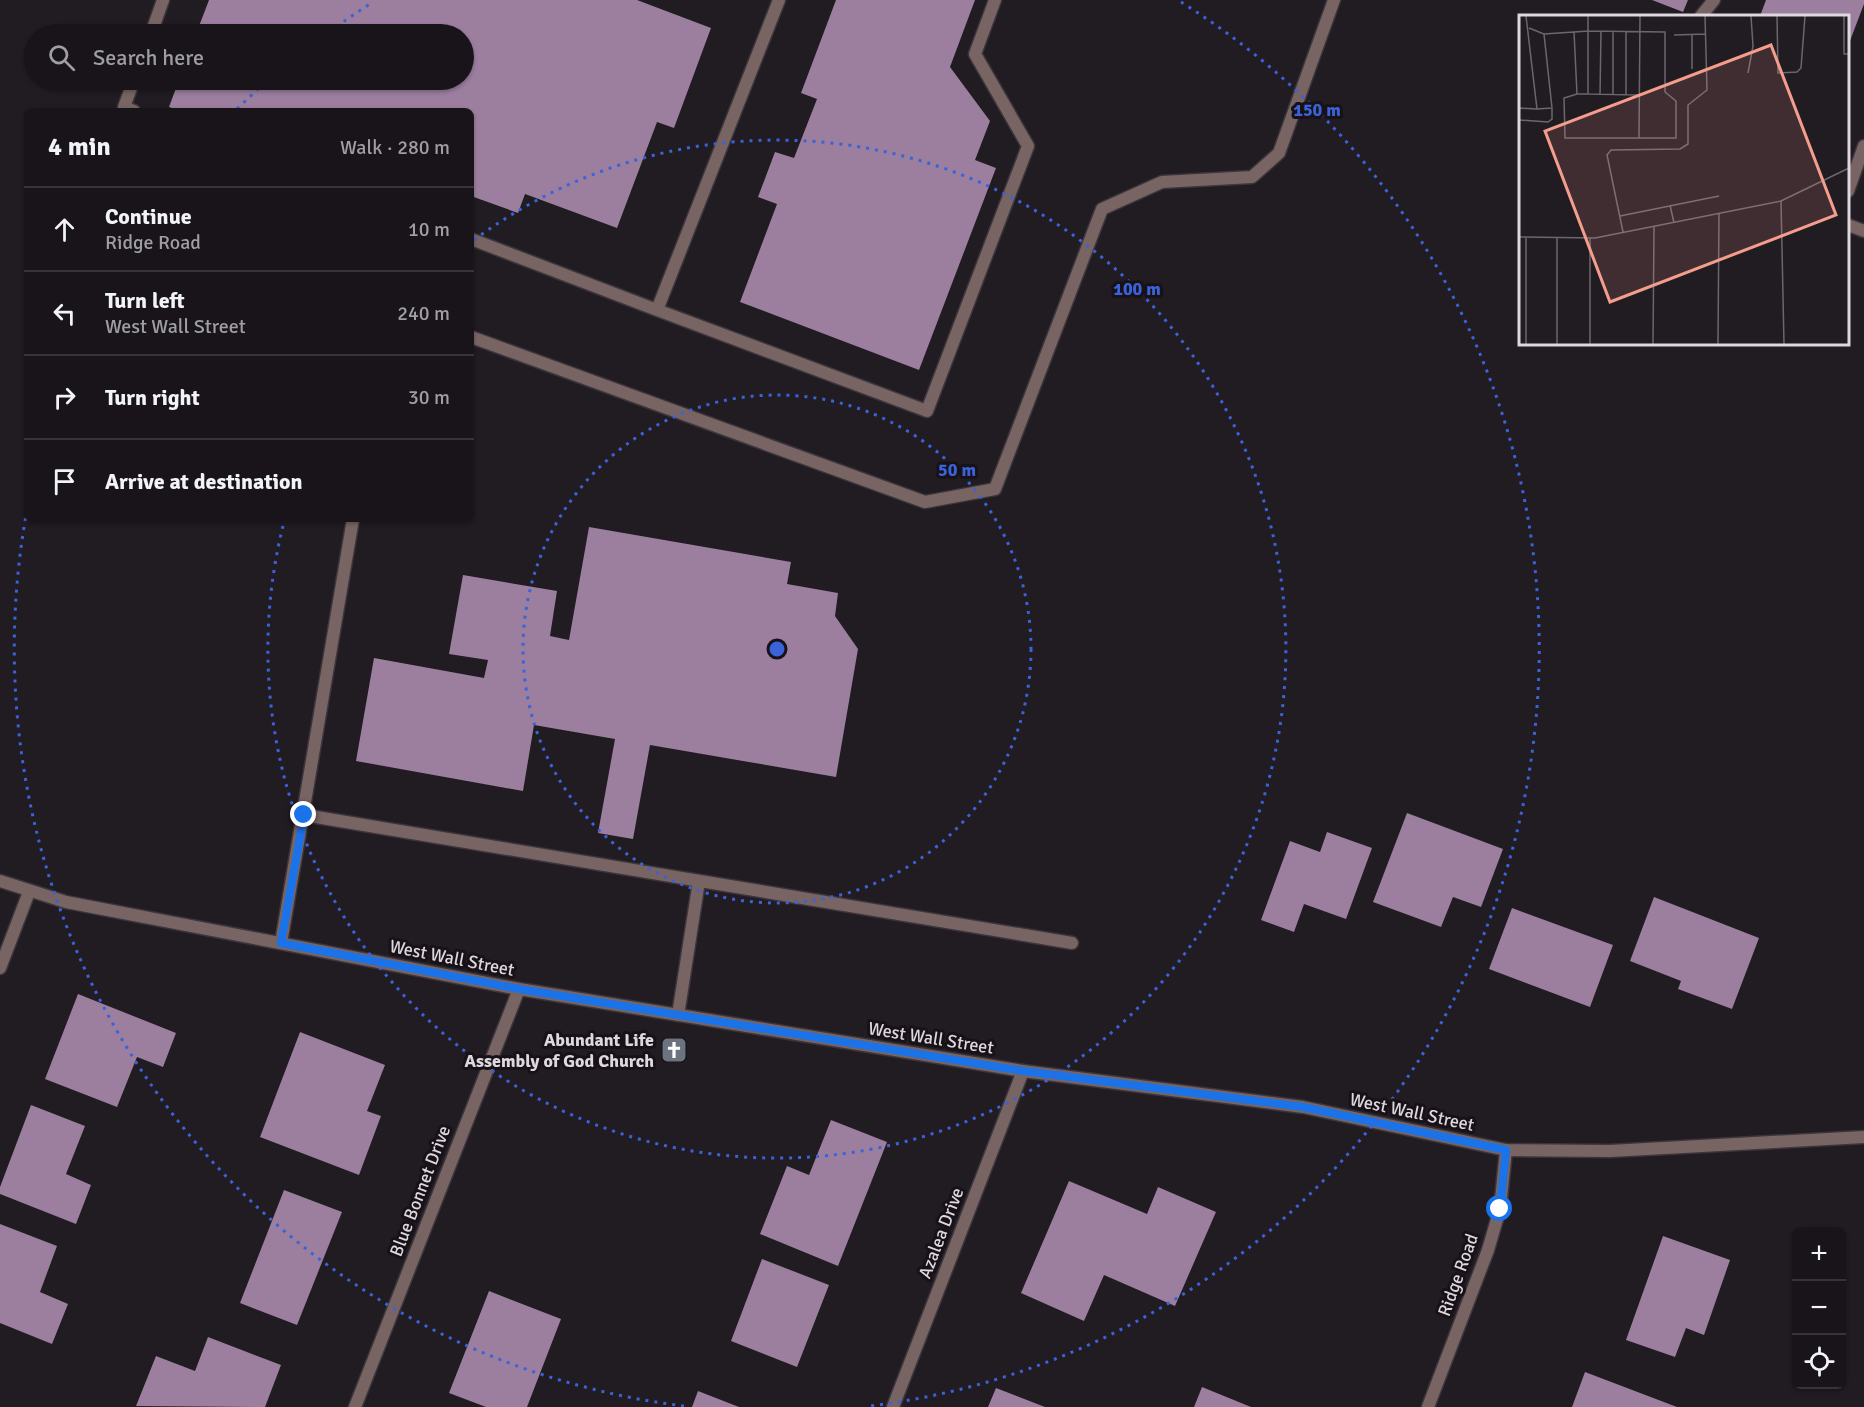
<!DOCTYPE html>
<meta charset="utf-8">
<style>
:root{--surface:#19141a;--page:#221d23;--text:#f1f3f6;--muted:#9f9ea2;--line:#373339}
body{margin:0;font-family:Signika,sans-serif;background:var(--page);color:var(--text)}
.controls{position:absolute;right:18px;bottom:18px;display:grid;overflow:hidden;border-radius:9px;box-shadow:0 2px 4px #0004}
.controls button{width:54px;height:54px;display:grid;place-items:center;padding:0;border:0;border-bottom:2px solid var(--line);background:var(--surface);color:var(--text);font:30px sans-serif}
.stop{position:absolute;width:18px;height:18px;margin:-14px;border:4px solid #1a73e8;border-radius:50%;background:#fff}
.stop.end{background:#1a73e8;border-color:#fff;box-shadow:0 2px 6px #0008}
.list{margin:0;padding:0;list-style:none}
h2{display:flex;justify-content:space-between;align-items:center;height:78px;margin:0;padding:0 24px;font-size:26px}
h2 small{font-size:20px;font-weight:400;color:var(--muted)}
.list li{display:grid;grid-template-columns:39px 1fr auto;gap:18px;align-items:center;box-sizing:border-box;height:84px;padding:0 24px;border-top:2px solid var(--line)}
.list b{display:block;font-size:22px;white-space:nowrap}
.list p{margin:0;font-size:20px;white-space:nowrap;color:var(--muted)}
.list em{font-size:20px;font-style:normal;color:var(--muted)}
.icon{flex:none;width:33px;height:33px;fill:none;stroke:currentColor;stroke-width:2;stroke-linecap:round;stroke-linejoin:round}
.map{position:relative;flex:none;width:1864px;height:1407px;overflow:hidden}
.search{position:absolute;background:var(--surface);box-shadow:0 2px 4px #0004;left:24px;top:24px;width:450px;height:66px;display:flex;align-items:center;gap:15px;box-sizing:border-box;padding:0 21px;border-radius:33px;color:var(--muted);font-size:22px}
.panel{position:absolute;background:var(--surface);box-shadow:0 2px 4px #0004;left:24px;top:108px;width:450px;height:414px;border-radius:9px}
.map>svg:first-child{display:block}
.building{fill:#9c7e9f}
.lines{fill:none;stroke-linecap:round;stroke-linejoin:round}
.service-casing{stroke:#3b353c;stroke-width:15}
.minor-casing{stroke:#3b353c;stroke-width:15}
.tertiary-casing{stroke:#3b353c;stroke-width:15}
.service{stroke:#786463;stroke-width:12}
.minor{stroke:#786463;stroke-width:12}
.tertiary{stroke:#786463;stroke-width:12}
.route{stroke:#1a73e8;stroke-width:8}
.ring{fill:none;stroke:#3a63d9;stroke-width:3;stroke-dasharray:3 6}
.labels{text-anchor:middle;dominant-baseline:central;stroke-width:6;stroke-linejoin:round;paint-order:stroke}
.street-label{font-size:18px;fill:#dcd8dd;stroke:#181218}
.poi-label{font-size:18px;font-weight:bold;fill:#dcd8dd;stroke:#181218;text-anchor:end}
.inset-road{fill:none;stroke:#6c676d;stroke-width:1.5}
.view{fill:#f49d8c;fill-opacity:0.15;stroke:#f49d8c;stroke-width:3}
.inset-edge{fill:none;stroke:#dcd8dd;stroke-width:3}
.centre{fill:#3a63d9;stroke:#181218;stroke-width:3}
.ring-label{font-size:18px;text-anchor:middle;font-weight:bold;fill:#3a63d9;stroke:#181218;stroke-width:6;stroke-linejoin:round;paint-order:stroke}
</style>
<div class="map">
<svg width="1864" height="1407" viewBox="0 0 1864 1407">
<rect width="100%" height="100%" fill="#211b22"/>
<path class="building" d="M 209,0 L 637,0 L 711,28 L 674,128 L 657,122 L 617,228 L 525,194 L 518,213 L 471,196 L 471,111 L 181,111 L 169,107 L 179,80 L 464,80 L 464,34 L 196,34 Z
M 836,0 L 975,0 L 950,67 L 990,121 L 975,160 L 996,168 L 919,370 L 740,302 L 777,204 L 758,197 L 775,152 L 794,158 L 817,99 L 801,93 Z
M 1652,0 L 1688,0 L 1683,12 Z
M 1766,0 L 1864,0 L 1864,4 L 1848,46 L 1848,16 L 1760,16 Z
M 589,527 L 791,562 L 787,584 L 838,593 L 835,616 L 858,649 L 836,777 L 650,745 L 633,839 L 598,833 L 615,739 L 534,725 L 523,791 L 356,761 L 374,658 L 484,678 L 488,660 L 449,654 L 463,575 L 557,591 L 550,636 L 569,640 Z
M 1407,813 L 1503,849 L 1481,907 L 1453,897 L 1441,927 L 1373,902 Z
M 1327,832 L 1372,848 L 1346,919 L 1304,904 L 1294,932 L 1261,920 L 1290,841 L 1320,852 Z
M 1654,897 L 1759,938 L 1732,1009 L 1678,989 L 1681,981 L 1630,961 Z
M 1512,908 L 1613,945 L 1590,1007 L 1489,969 Z
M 78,994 L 176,1033 L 163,1067 L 137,1057 L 117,1107 L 45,1079 Z
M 300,1032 L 385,1065 L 367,1111 L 381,1116 L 359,1175 L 260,1137 Z
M 31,1105 L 85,1126 L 66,1174 L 91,1185 L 76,1224 L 0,1194 L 0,1187 Z
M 831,1120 L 887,1142 L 838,1266 L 760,1234 L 787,1166 L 809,1175 Z
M 1069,1181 L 1147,1214 L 1158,1187 L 1216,1212 L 1175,1306 L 1104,1275 L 1084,1321 L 1021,1293 Z
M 284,1190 L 342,1212 L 297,1325 L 240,1303 Z
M 0,1224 L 57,1246 L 40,1292 L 68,1304 L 52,1344 L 0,1323 Z
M 1663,1236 L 1730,1260 L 1704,1335 L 1686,1328 L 1675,1357 L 1626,1340 Z
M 762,1259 L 829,1285 L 797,1367 L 731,1341 Z
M 489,1291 L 561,1319 L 527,1407 L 486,1407 L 449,1393 Z
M 208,1337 L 281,1365 L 265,1407 L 136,1406 L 156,1356 L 195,1371 Z
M 1585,1372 L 1677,1407 L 1572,1407 Z
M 1202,1387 L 1251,1407 L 1194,1407 Z
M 996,1388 L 1045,1407 L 988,1407 Z
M 698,1391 L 739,1407 L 692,1407 Z"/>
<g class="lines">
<g class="service-casing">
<path id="service" d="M 1701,16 L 1714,0
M 151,34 L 163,0
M 134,111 L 124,107 L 134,80
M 1848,191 L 1864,146
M 1848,225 L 1864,231
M 471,239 L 657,310 L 779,0
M 657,310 L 927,411 L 1028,146 L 975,54 L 995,0
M 471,337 L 925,502 L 995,489 L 1102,209 L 1162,182 L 1252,177 L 1279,153 L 1334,0
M 304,815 L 1072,943
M 281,943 L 353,519
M 678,1015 L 699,881"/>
</g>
<g class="minor-casing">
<path id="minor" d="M 0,968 L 29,892
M 355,1407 L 519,989
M 893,1407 L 1023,1071
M 1428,1407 L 1488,1250 L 1500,1209 L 1506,1150"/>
</g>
<g class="tertiary-casing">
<path id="tertiary" d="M 0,881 L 66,902 L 519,989 L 1023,1071 L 1303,1107 L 1506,1150 L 1610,1151 L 1864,1137"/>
</g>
<use href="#service" class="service"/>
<use href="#minor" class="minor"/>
<use href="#tertiary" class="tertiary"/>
</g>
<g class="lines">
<path class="route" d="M 304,815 L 281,943 L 519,989 L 1023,1071 L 1303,1107 L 1506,1150 L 1500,1209"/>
</g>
<g class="ring">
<circle cx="777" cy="649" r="254"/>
<path d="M474 240A509 509 0 1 1 284 522"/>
<path d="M684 1406A763 763 0 0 1 27 510M237 109A763 763 0 0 1 266 82M329 32A763 763 0 0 1 373 2M1181 2A763 763 0 0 1 870 1406"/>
</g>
<defs>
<g id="church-square" transform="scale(1.35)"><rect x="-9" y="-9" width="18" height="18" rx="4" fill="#6b7280" stroke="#181218"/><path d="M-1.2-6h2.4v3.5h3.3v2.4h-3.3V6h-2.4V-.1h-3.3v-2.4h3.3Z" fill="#fff"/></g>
</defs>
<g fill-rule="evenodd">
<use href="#church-square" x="674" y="1050"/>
</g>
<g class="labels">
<g class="street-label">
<text transform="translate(452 958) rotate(11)">West Wall Street</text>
<text transform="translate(931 1038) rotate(9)">West Wall Street</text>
<text transform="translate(1412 1112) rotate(12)">West Wall Street</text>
<text transform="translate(420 1191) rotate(-69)">Blue Bonnet Drive</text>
<text transform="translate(941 1233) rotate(-69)">Azalea Drive</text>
<text transform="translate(1458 1275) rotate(-70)">Ridge Road</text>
</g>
<g class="poi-label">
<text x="654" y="1040">Abundant Life<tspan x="654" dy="21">Assembly of God Church</tspan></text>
</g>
</g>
<g transform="translate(1519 15)">
<rect width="330" height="330" fill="#211b22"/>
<path class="inset-road" d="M 7,1 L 18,94 L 33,93 L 25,19 L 10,13M 258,1 L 259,58 L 278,57 L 282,53 L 286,1M 325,1 L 325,39 L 330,39M 94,16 L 94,80M 107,16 L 107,80M 55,17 L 58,79 L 69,79 L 69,16 L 146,17 L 146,77 L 157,86 L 157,123 L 120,123M 25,19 L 69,16 L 69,1M 155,20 L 187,19M 173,54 L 173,20M 229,58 L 234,31 L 232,1M 58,79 L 45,83 L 46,123 L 120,123 L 121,1M 69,79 L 120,80M 81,80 L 82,16M 0,93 L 18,94M 0,105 L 29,107 L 33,104 L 33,93M 262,186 L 265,329M 151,190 L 155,208M 101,201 L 200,181M 104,217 L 88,140 L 92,135 L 161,134 L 169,129 L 169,90 L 188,75 L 186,1M 0,222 L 76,223 L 262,186 L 330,153M 7,329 L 7,223M 38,329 L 38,223M 71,329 L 71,223M 134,329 L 135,212M 199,329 L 200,198"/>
<path class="view" d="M 252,30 L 317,200 L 91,287 L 26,116 Z"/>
<rect width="330" height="330" class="inset-edge"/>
</g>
<circle cx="777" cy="649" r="9" class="centre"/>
<g class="ring-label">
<text x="1317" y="116">150 m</text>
<text x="1137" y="295">100 m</text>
<text x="957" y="476">50 m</text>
</g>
</svg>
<div class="controls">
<button>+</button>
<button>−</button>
<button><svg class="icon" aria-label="locate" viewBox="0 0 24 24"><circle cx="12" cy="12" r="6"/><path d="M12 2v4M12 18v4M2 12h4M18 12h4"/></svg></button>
</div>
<div class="stop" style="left:1500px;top:1209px"></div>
<div class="stop end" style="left:304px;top:815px"></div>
<div class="search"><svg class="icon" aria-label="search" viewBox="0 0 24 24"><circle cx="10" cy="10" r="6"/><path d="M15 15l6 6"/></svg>Search here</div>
<section class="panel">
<h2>4 min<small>Walk · 280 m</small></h2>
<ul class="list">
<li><svg class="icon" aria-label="ahead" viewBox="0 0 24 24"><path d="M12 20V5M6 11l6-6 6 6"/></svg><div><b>Continue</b><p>Ridge Road</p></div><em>10 m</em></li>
<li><svg class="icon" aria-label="left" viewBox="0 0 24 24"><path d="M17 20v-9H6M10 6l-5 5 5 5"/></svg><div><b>Turn left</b><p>West Wall Street</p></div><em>240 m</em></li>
<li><svg class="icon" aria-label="right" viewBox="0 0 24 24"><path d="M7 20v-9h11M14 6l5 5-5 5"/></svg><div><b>Turn right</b></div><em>30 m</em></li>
<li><svg class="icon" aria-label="arrive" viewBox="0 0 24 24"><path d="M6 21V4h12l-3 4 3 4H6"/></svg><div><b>Arrive at destination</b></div></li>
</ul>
</section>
</div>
